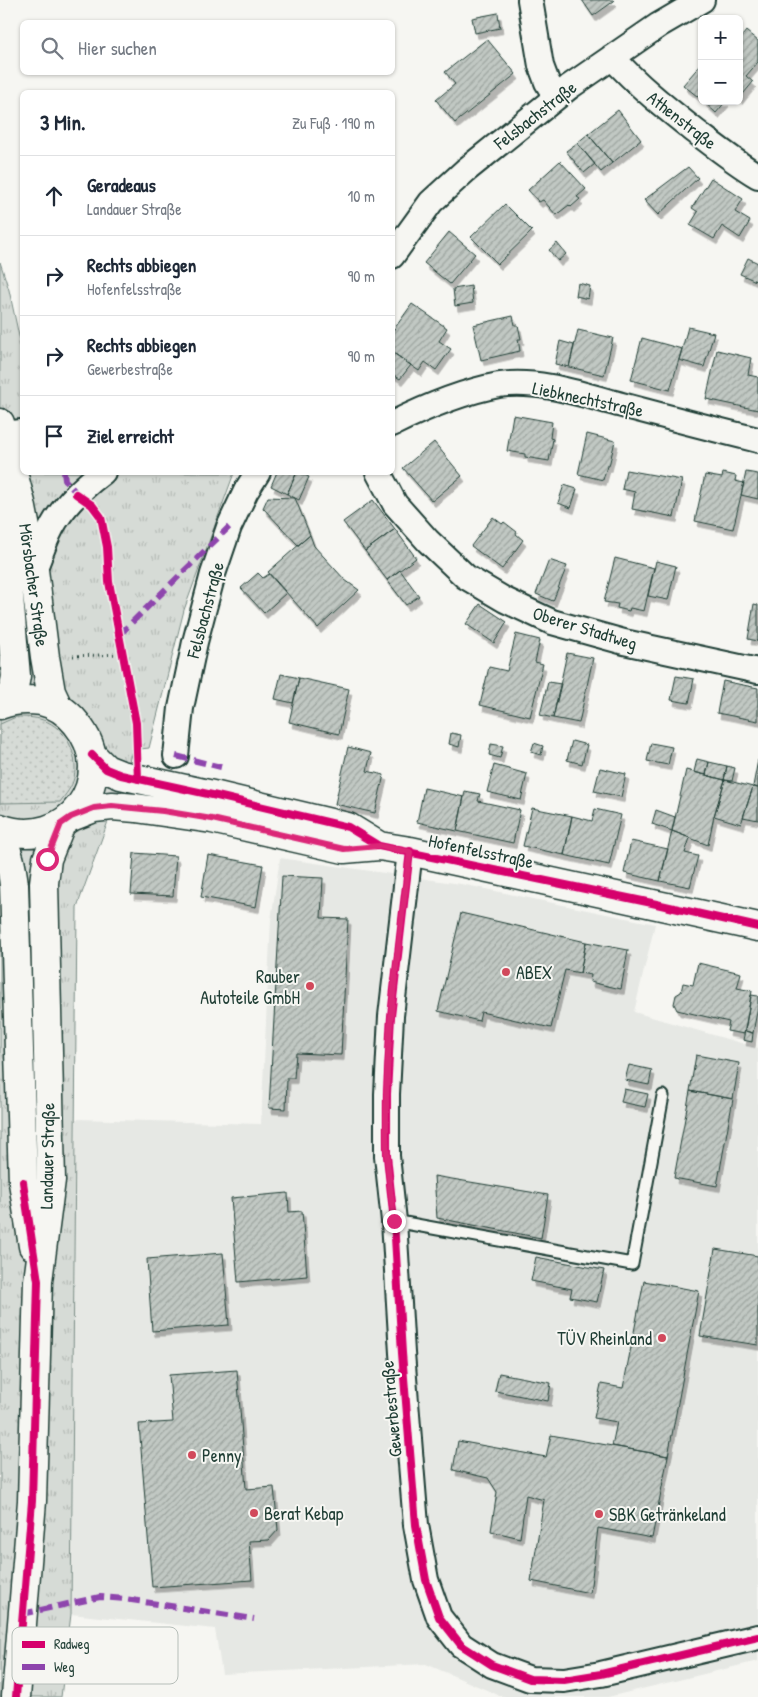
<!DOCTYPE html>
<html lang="de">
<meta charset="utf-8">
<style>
:root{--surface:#fff;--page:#f6f6f7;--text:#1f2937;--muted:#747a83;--line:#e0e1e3}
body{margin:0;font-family:"Patrick Hand",sans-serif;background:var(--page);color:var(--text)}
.controls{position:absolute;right:15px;top:15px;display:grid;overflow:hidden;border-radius:8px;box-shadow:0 1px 4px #0004}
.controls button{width:45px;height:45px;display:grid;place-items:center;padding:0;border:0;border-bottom:1px solid var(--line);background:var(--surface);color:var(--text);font:25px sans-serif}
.stop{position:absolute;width:15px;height:15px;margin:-11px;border:4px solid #db2777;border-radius:50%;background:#fff}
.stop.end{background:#db2777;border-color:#fff;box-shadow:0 1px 5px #0008}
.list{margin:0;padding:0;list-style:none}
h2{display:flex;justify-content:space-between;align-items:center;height:65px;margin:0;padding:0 20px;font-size:21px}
h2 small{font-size:16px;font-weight:400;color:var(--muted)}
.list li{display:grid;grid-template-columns:32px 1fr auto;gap:15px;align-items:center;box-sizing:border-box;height:80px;padding:0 20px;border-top:1px solid var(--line)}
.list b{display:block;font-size:19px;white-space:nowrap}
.list p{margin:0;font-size:16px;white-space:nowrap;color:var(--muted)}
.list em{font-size:16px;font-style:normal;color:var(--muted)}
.icon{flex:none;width:28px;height:28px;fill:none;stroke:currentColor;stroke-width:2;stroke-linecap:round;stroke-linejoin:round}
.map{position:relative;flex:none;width:758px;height:1697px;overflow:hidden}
.search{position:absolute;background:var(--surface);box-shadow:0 1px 4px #0004;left:20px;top:20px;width:375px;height:55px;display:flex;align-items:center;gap:12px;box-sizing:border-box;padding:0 18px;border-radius:8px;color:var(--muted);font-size:19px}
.panel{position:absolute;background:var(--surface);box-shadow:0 1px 4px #0004;left:20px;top:90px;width:375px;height:385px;border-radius:8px}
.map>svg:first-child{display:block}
.built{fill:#e6e8e4}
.grass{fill:url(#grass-tufts);stroke:#7a8c85}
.garden{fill:url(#garden-dots);stroke:#7a8c85}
.building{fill:url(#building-hatch);stroke:#1f3d34;filter:url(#shadow)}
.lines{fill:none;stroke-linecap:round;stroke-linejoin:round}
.service-casing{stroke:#1f3d34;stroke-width:15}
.minor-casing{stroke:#1f3d34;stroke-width:28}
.secondary-casing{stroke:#1f3d34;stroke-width:31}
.path{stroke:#1f3d34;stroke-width:3;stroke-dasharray:1 4;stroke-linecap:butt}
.service{stroke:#f6f6f2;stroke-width:11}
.minor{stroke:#f6f6f2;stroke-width:24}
.secondary{stroke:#f6f6f2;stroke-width:28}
.quiet{stroke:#8e44ad;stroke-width:6;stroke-dasharray:12 6;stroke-linecap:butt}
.cycleway-casing{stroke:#f6f6f2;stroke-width:11}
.cycleway{stroke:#d6006c;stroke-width:8}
.route{stroke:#db2777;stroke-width:6}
.poi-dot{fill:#d1495b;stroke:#f6f6f2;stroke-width:2}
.labels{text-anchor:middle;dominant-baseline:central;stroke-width:4;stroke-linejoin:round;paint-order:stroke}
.street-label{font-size:18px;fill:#1f3d34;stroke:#f6f6f2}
.poi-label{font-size:18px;fill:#1f3d34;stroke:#f6f6f2;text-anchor:start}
.key{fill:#f6f6f2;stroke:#b6beb9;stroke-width:1}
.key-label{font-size:14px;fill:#1f3d34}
</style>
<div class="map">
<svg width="758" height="1697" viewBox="0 0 758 1697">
<defs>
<pattern id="grass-tufts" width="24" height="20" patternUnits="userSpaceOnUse" patternTransform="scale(1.25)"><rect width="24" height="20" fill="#d6dbd6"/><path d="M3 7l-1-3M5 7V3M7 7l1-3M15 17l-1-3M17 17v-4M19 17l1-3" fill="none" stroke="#b7bdb8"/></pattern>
<pattern id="garden-dots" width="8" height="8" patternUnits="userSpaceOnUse" patternTransform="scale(1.25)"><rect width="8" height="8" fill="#d6dbd6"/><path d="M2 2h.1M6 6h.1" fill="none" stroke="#b7bdb8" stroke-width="1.8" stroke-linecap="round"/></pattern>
<pattern id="building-hatch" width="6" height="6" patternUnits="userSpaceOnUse" patternTransform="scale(1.25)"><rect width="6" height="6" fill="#c1c8c3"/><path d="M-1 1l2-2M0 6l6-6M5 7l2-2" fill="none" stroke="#9ca49f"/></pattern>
<filter id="shadow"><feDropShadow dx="3" dy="5.5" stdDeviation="0" flood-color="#0004"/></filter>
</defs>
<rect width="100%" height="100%" fill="#f6f6f2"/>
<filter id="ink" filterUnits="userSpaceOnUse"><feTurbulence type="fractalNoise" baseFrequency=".02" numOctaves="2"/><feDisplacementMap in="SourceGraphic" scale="10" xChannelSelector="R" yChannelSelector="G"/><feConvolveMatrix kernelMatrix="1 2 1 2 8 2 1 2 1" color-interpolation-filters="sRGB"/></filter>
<g filter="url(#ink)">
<path class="built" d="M 280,858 L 461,884 L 655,924 L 634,1012 L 758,1048 L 758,1661 L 608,1697 L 503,1697 L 426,1664 L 222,1674 L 215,1629 L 71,1614 L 76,1119 L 261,1124 L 271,920 Z"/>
<path class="grass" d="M 0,262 L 9,290 L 19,336 L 22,343 L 22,472 L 234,473 L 184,610 L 149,748 L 132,750 L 128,766 L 77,907 L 71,1614 L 61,1697 L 0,1697 Z"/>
<path class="garden" d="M 16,717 C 25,717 34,717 43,720 C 66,728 79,754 74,778 C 72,787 66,794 60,802 L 0,803 L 0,724 Z"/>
<path class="building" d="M 582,0 L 613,0 L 614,1 L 593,16 Z
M 498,13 L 500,28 L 475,33 L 472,18 Z
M 746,31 L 758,41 L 758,62 L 746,76 L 753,82 L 739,99 L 739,40 Z
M 487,39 L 516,74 L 455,123 L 436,100 L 455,84 L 445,72 Z
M 702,63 L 702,100 L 683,85 Z
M 703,101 L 726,101 L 716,113 Z
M 618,110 L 641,140 L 612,163 L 588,134 Z
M 588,134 L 612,163 L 601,172 L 577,143 Z
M 577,143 L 595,164 L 584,173 L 566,151 Z
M 560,161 L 586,189 L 577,197 L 580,199 L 571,207 L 569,205 L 556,215 L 543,200 L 539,202 L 528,190 Z
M 688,167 L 698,178 L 658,215 L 644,200 Z
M 711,178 L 743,199 L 735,212 L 750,221 L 740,238 L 722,226 L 714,239 L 690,225 L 698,212 L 692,208 Z
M 505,204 L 532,231 L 498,264 L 471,237 Z
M 449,232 L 475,254 L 450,284 L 424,263 Z
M 557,243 L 566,254 L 558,261 L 549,250 Z
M 748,258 L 758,263 L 758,282 L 740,274 Z
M 578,283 L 590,286 L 588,299 L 576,296 Z
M 471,286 L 473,303 L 455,306 L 453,289 Z
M 412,304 L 447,328 L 439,341 L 451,349 L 436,370 L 425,362 L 419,371 L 392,352 L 392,332 Z
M 513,316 L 515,325 L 518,325 L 521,339 L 518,339 L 520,351 L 481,360 L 473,325 Z
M 688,327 L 714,333 L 704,367 L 679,360 Z
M 578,330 L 613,338 L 604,375 L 569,367 Z
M 642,338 L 682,349 L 670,390 L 631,380 Z
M 560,341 L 574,345 L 569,367 L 555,364 Z
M 717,350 L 751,358 L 748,375 L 758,377 L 758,410 L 706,399 Z
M 392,352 L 411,365 L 400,379 L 392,374 Z
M 513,415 L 552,422 L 550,438 L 553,439 L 549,461 L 525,457 L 525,454 L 507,451 Z
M 587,434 L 615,441 L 609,466 L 607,466 L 603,480 L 578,474 Z
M 434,442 L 462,476 L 432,501 L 403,468 Z
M 626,470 L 682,480 L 674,517 L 632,509 L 635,492 L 622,489 Z
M 277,472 L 297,472 L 287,494 L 271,486 Z
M 297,472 L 309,477 L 299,500 L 287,494 Z
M 746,472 L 758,474 L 758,499 L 741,495 Z
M 723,473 L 736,476 L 735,481 L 744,483 L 733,529 L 695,521 L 705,475 L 722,478 Z
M 564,485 L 577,489 L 571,508 L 558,503 Z
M 268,497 L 295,498 L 310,535 L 298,545 L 263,508 Z
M 373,500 L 395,529 L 365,551 L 343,522 Z
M 493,517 L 502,524 L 504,522 L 517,532 L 516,534 L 523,540 L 502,569 L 471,546 Z
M 395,529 L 416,558 L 387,580 L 365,551 Z
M 310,535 L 314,546 L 345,580 L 359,590 L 318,628 L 268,572 Z
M 615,558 L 654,568 L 644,611 L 630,608 L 629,611 L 617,608 L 618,604 L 604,602 Z
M 549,560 L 567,566 L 553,601 L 536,594 Z
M 656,561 L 676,566 L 668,600 L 648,596 Z
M 400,570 L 419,596 L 406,605 L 387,580 Z
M 258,573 L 263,578 L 269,574 L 286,593 L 264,613 L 241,588 Z
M 480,604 L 507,622 L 494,643 L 466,624 Z
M 754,604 L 758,605 L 758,641 L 748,639 Z
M 516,634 L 540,640 L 535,662 L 543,664 L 530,717 L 480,705 L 489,667 L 507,671 Z
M 567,653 L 593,658 L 579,723 L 553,718 Z
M 281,674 L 299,678 L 293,703 L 275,699 Z
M 676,676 L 694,679 L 689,703 L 671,700 Z
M 299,678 L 349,689 L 339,734 L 289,722 Z
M 723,681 L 758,688 L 758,721 L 717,713 Z
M 548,682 L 561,684 L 553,718 L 540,715 Z
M 451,733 L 461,735 L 459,747 L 449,744 Z
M 572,741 L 587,745 L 582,764 L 567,760 Z
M 534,743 L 543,746 L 541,755 L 531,752 Z
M 651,743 L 672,747 L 668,765 L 647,761 Z
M 491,744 L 503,746 L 500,758 L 489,755 Z
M 348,747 L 371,753 L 367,771 L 384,775 L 375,813 L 335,804 Z
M 697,759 L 709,762 L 706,775 L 694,772 Z
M 758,760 L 758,788 L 753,786 Z
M 709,762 L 727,766 L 724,780 L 706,775 Z
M 494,765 L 527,774 L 521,800 L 487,792 Z
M 727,766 L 735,768 L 732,781 L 724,780 Z
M 600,768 L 626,774 L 621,797 L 594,791 Z
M 686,770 L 725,780 L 714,816 L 708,845 L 672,831 Z
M 725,780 L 753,787 L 741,824 L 714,816 Z
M 753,787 L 758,788 L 758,820 L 743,817 Z
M 424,788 L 464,797 L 457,831 L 417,822 Z
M 465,791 L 480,794 L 478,801 L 520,810 L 513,843 L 457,831 Z
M 532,808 L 572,816 L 564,855 L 523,846 Z
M 595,809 L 621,815 L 609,865 L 564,855 L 572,816 L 592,821 Z
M 656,810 L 675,817 L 672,831 L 652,824 Z
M 672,831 L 690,838 L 685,853 L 698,856 L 690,887 L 660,881 Z
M 631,841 L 668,849 L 660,881 L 624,873 Z
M 134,853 L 176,856 L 173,896 L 131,894 Z
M 208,855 L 263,865 L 256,907 L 201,897 Z
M 282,876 L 323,878 L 321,918 L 348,919 L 341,1055 L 296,1053 L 294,1078 L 287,1078 L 286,1109 L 269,1108 Z
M 461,913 L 586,942 L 580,973 L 565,970 L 551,1028 L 481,1012 L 479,1021 L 438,1011 Z
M 586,942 L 628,950 L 621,989 L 590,982 L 591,975 L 580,973 Z
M 698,963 L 741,973 L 737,988 L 752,991 L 744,1034 L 727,1031 L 729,1022 L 677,1010 L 674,1004 L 676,995 L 681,992 L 683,983 L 693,985 Z
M 751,995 L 758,996 L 758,1006 L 753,1033 L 745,1031 Z
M 745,1031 L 753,1033 L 752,1042 L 743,1040 Z
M 696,1055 L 739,1063 L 733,1099 L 690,1091 Z
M 629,1065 L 652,1070 L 649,1085 L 625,1080 Z
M 624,1089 L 648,1094 L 645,1107 L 621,1102 Z
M 690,1091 L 733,1099 L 717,1186 L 674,1178 Z
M 434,1176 L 548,1195 L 541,1238 L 437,1218 Z
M 288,1193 L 289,1212 L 302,1211 L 307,1276 L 238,1282 L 231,1198 Z
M 715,1249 L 758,1256 L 758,1345 L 700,1336 Z
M 223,1253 L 229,1325 L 152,1331 L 147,1259 Z
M 536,1257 L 604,1270 L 597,1302 L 570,1297 L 572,1289 L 531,1281 Z
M 644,1281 L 699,1291 L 668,1456 L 612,1446 L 617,1422 L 594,1418 L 601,1384 L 623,1388 Z
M 237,1370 L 246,1489 L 274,1487 L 278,1530 L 269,1540 L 249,1541 L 252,1580 L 152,1587 L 139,1424 L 173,1422 L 169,1375 Z
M 499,1373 L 551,1383 L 548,1401 L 495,1391 Z
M 551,1435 L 668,1456 L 652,1538 L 598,1528 L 590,1593 L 531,1581 L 544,1500 L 526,1495 L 520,1538 L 491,1531 L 497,1492 L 488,1478 L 453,1470 L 458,1441 L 546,1457 Z"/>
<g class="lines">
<g class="service-casing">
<path id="service" d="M 394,1221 L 632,1264 L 663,1096"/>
</g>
<g class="minor-casing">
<path id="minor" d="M 530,0 L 541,66 L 547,82 L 556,97
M 612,57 C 637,85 666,108 695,131 C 716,147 736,163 758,176
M 392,256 L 431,202 L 466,170 L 569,87 L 659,25 L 702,0
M 392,424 C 426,407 461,392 499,385 C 540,379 583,395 622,405 C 667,417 713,429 758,440
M 2,434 L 22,432
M 378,472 L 395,504 L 428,541 L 466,577 L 505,600 L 552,622 L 624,642 L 758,671
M 34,570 C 41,554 46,535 56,520 C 69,500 84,486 103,472
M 176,756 L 181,708 L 195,642 L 213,574 L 229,527 L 246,491 L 258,472
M 410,851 L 391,1016 L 387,1094 L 387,1156 L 394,1221 L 402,1353 L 416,1525 L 426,1580 L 439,1617 L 461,1645 L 492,1665 L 530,1679 L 564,1680 L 601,1674 L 758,1637"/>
</g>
<g class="secondary-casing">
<path id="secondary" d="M 0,423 L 21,503 L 34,570 L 45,657 L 51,692 L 58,707
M 1,463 L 1,506 L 16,676 L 14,687 L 6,702
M 0,705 C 14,699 27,699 41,701 C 55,704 67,712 76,723 C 122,778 67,853 0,828
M 92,755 L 106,769 L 121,775 L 217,796 L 348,827 L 379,846
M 71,817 L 94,808 L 112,806 L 136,808 L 212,819 L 344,849 L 379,846 L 410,851 L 758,927
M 0,836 C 9,852 12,867 14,885 L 23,1182 L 33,1246
M 16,1697 L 32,1501 L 38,1281 L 51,1180 L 44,883 L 47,859 L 61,824"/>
</g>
<path class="path" d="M 73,656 L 122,654"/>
<use href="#service" class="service"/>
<use href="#minor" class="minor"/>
<use href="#secondary" class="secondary"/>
<path class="quiet" d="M 64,472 L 65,480 L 80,497
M 119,635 L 229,527
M 176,756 L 221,767
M 22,1614 L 100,1597 L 125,1599 L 254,1619"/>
<g class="cycleway-casing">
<path id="cycleway" d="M 76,494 L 92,505 L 101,517 L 107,547 L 109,582 L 136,723 L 138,779
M 92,755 L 106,769 L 121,775 L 217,796 L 348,827 L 379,846 L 652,903 L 758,927
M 410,851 L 391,1016 L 387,1094 L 387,1156 L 394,1221 L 402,1353 L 416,1525 L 426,1580 L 439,1617 L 461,1645 L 492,1665 L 530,1679 L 564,1680 L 601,1674 L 758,1637
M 16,1697 L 32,1501 L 38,1281 L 23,1182"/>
</g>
<use href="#cycleway" class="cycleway"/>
</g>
</g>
<g class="lines" filter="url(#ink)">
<path class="route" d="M 47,859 L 61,824 L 71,817 L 94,808 L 112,806 L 163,811 L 212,819 L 344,849 L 379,846 L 410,852 C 398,952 382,1054 387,1156 C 388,1178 392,1199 394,1221"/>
</g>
<g class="poi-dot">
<circle cx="506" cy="972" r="5"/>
<circle cx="310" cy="986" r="5"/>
<circle cx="662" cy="1338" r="5"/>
<circle cx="192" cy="1455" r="5"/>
<circle cx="254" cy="1513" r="5"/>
<circle cx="599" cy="1514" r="5"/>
</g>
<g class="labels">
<g class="street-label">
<text transform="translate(535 115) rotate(-38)">Felsbachstraße</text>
<text transform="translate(682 120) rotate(38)">Athenstraße</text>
<text transform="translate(588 399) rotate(12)">Liebknechtstraße</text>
<text transform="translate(34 585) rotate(82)">Mörsbacher Straße</text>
<text transform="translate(205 610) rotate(-75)">Felsbachstraße</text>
<text transform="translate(585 628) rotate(17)">Oberer Stadtweg</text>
<text transform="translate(481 851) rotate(12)">Hofenfelsstraße</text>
<text transform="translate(47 1156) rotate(-89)">Landauer Straße</text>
<text transform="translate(391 1409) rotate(-95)">Gewerbestraße</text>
</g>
<g class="poi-label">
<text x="516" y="972">ABEX</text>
<text x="300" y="976" text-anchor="end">Rauber<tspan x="300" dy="21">Autoteile GmbH</tspan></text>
<text x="652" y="1338" text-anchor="end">TÜV Rheinland</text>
<text x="202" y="1455">Penny</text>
<text x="264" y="1513">Berat Kebap</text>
<text x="609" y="1514">SBK Getränkeland</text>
</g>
</g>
<rect x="12" y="1627" width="166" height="57" rx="8" class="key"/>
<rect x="22" y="1641" width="23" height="7" fill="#d6006c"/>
<rect x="22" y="1664" width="23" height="6" fill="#8e44ad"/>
<g class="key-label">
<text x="54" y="1649">Radweg</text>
<text x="54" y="1672">Weg</text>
</g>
</svg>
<div class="controls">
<button>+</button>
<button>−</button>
</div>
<div class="stop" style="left:47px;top:859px"></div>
<div class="stop end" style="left:394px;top:1221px"></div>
<div class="search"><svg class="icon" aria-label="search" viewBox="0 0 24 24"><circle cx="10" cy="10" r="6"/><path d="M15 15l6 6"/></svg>Hier suchen</div>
<section class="panel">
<h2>3 Min.<small>Zu Fuß · 190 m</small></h2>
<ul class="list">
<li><svg class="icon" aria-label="ahead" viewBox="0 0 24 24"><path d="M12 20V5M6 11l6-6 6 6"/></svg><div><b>Geradeaus</b><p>Landauer Straße</p></div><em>10 m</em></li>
<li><svg class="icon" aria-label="right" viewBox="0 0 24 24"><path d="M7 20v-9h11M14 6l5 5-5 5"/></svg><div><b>Rechts abbiegen</b><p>Hofenfelsstraße</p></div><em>90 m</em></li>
<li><svg class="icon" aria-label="right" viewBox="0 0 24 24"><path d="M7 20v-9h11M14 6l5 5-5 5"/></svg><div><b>Rechts abbiegen</b><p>Gewerbestraße</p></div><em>90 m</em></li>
<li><svg class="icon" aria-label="arrive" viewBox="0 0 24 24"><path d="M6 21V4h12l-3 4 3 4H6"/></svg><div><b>Ziel erreicht</b></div></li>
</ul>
</section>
</div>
